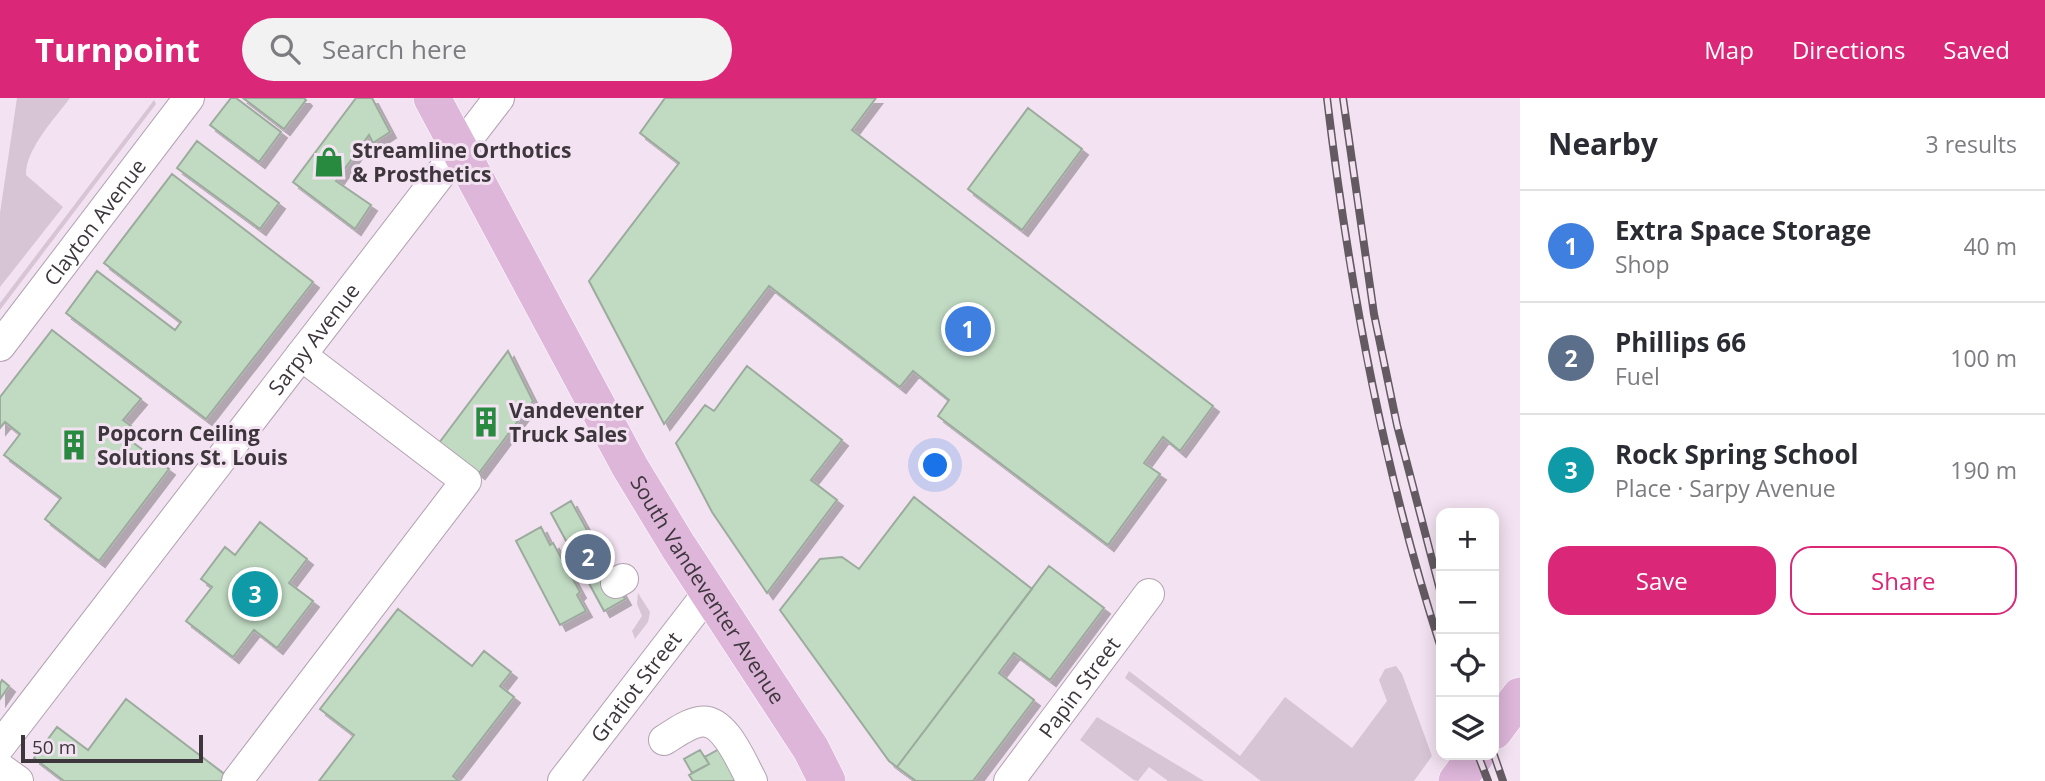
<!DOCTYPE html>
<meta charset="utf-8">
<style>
:root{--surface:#fff;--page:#f2f2f3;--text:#2b2b33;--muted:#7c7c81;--line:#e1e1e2;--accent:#db2777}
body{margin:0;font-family:"Open Sans",sans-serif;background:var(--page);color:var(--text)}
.controls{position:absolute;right:21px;bottom:21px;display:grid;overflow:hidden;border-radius:14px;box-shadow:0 4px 18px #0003}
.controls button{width:63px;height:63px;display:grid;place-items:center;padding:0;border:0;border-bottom:2px solid var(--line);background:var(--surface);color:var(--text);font:35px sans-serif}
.scale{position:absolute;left:21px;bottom:18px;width:182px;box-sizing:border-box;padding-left:7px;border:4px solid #3d363c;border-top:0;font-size:19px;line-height:24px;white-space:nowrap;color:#3d363c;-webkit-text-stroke:5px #f3e2f1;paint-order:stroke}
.you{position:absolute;left:936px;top:368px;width:24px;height:24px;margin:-18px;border:5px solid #fff;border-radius:50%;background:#1a73e8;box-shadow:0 0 0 10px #1a73e833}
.badge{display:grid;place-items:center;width:46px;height:46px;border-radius:50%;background:var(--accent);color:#fff;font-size:23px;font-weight:700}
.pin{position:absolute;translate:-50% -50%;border:4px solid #fff;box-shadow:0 2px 7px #0006}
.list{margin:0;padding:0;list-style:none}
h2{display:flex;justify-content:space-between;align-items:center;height:91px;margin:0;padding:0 28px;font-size:30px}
h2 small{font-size:23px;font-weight:400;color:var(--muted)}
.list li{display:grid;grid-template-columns:46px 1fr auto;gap:21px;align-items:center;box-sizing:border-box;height:112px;padding:0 28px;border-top:2px solid var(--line)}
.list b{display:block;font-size:26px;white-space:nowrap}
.list p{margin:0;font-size:23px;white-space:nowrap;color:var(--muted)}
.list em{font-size:23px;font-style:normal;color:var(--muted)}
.actions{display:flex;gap:14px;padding:21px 28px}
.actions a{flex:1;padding:16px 0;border:2px solid var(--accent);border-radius:21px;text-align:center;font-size:24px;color:var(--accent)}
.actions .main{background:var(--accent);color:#fff}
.icon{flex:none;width:38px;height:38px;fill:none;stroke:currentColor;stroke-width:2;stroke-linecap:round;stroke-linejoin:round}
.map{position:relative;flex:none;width:1520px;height:683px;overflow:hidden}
header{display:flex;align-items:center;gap:42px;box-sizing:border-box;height:98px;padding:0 35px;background:var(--accent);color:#fff}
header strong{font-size:33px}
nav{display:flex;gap:38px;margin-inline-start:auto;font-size:24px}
.search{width:490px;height:63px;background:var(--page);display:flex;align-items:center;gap:18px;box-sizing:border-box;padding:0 24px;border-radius:38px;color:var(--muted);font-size:26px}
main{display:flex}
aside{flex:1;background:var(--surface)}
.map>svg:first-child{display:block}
.green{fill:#d7c4d5}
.building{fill:#c1dbc3;stroke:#9cab9d;stroke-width:2;filter:url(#shadow)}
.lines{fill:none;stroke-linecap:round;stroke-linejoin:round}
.minor-casing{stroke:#b1a2b0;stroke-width:32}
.major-casing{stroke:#fff;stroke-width:38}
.minor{stroke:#fff;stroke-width:30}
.major{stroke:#ddb6da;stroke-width:37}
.rail-casing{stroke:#635a62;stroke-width:8}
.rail{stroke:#f3e2f1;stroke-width:5;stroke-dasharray:16;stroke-linecap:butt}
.labels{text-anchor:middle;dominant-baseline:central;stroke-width:6;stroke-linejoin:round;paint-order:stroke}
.poi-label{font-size:21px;font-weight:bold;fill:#3d363c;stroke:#f3e2f1;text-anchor:start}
.street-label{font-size:21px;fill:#3d363c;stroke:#f3e2f1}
</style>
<header>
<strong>Turnpoint</strong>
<div class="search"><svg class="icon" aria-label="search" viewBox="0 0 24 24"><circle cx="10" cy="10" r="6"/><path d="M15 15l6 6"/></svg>Search here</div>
<nav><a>Map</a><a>Directions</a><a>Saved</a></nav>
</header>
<main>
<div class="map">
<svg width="1520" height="683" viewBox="0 0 1520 683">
<defs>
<filter id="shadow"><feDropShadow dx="6" dy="6" stdDeviation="0" flood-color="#0004"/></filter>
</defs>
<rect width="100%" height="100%" fill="#f3e2f1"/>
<path class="green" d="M 17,0 L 70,0 C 55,20 25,52 26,77 L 63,109 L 0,189 L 0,115 Z
M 154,2 L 156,6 L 0,212 L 0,205 Z
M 638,495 L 650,514 L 648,524 L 635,541 L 632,533 L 642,518 L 637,506 Z
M 1396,568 L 1402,576 L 1432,658 L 1414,683 L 1261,683 L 1125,580 L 1129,573 L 1240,658 L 1285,599 L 1352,650 L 1387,603 L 1379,582 L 1385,571 Z
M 1097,619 L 1204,683 L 1168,683 L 1149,669 L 1138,683 L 1134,682 L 1080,642 Z"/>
<path class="building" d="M 231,0 L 236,0 L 281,34 L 259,64 L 210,27 Z
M 243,0 L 304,0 L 306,2 L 284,31 Z
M 356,0 L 372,0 L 390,34 L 373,45 L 369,37 L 336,83 L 371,107 L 355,131 L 293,84 Z
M 665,0 L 876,0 L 852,32 L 1213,308 L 1180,353 L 1163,339 L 1144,365 L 1160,376 L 1108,447 L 938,318 L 949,302 L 913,273 L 900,289 L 769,188 L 664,326 L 589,183 L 679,65 L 640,35 Z
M 1028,10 L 1082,51 L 1022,132 L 968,91 Z
M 197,43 L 279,105 L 260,131 L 177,70 Z
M 172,76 L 313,184 L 206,321 L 66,215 L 97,173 L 175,232 L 181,224 L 104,165 Z
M 52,232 L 141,301 L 123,322 L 131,328 L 124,338 L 169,371 L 99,463 L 45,421 L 61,400 L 4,357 L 20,336 L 5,324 L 0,330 L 0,299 Z
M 508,253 L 533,303 L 479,375 L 439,345 Z
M 747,268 L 842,342 L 811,382 L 837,402 L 767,495 L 712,414 L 676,345 L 705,307 L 714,313 Z
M 914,399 L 1032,491 L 897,669 L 889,663 L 780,512 L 820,461 L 842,459 L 859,471 Z
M 571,403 L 625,501 L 604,513 L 551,415 Z
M 260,424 L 307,461 L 289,485 L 313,503 L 277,550 L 254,532 L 233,559 L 186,523 L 212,489 L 201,481 L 225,449 L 235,457 Z
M 541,429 L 550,447 L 553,445 L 580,494 L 577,497 L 586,513 L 560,527 L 516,443 Z
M 1049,468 L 1104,510 L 1050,582 L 1014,555 L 999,575 L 1034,602 L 973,683 L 916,683 L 897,669 Z
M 398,511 L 472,568 L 484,553 L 511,574 L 500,588 L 514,599 L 453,678 L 459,683 L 319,683 L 354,637 L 320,611 Z
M 2,582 L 9,588 L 0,601 L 0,586 Z
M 126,601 L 227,678 L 223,683 L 64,683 L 34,660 L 57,629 L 88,652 Z
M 721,650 L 746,683 L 693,683 L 689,677 L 709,666 L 705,659 Z
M 700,652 L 709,666 L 692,675 L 684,661 Z"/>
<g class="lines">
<g class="minor-casing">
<g id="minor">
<path id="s1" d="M 0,248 L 189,0"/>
<path d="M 616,485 L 623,481"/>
<path d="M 664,642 C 674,636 687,626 699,624 C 724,618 742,665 752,683"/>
<path id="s2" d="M 0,648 L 499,0"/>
<path d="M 0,670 L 18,683"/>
<path d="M 237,683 L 466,383 L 301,257"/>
<path id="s3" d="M 563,683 L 708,495"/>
<path id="s4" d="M 1009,683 L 1149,496"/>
</g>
</g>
<g class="major-casing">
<g id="major">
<path id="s5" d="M 432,0 L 630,369 L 678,448 L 811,651 L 827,683"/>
<path d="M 1494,633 L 1520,598"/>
<path d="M 1457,683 L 1476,657"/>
</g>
</g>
<use href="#minor" class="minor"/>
<use href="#major" class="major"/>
<g class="rail-casing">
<path id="rail" d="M 1327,0 C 1349,186 1383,372 1441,550
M 1343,0 L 1374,216 L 1397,327 L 1441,496
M 1478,657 L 1488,683
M 1494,657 L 1503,683"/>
</g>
<use href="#rail" class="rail"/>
</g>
<defs>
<g id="shop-bare" transform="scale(2.415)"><path d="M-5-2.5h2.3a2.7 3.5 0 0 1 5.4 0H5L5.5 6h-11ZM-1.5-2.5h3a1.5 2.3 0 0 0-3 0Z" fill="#278a3f" stroke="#f3e2f1" stroke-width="2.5" paint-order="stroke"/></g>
<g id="building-bare" transform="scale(2.415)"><path d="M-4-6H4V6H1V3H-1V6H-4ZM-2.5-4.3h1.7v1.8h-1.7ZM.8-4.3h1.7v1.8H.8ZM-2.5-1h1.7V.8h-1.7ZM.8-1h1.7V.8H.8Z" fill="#278a3f" stroke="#f3e2f1" stroke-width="2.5" paint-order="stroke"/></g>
</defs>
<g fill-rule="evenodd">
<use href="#shop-bare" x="329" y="64"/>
<use href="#building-bare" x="486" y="324"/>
<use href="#building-bare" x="74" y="347"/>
</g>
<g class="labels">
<g class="poi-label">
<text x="352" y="52">Streamline Orthotics<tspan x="352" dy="24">&amp; Prosthetics</tspan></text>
<text x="509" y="312">Vandeventer<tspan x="509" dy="24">Truck Sales</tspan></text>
<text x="97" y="335">Popcorn Ceiling<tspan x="97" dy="24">Solutions St. Louis</tspan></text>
</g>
<g class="street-label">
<text stroke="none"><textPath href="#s1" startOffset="156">Clayton Avenue</textPath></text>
<text stroke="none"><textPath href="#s2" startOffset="514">Sarpy Avenue</textPath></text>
<text stroke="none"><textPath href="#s5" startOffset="564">South Vandeventer Avenue</textPath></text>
<text stroke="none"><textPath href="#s3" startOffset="119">Gratiot Street</textPath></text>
<text stroke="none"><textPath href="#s4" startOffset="117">Papin Street</textPath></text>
</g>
</g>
</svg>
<div class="controls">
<button>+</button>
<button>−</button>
<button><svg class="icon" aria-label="locate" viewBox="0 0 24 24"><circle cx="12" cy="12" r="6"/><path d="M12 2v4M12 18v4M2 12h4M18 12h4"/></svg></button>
<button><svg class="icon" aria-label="layers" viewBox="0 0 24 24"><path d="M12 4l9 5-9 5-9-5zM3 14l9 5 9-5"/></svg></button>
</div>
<div class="scale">50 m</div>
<div class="you"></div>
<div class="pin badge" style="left:968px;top:231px;background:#3f7fe0">1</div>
<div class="pin badge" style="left:588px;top:459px;background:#5c6f8a">2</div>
<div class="pin badge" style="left:255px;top:496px;background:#0f9aa8">3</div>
</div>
<aside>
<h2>Nearby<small>3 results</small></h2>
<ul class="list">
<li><span class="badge" style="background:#3f7fe0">1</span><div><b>Extra Space Storage</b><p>Shop</p></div><em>40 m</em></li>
<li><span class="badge" style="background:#5c6f8a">2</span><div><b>Phillips 66</b><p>Fuel</p></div><em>100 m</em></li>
<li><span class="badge" style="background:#0f9aa8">3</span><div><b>Rock Spring School</b><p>Place · Sarpy Avenue</p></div><em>190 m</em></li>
</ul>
<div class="actions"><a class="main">Save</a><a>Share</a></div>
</aside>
</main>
